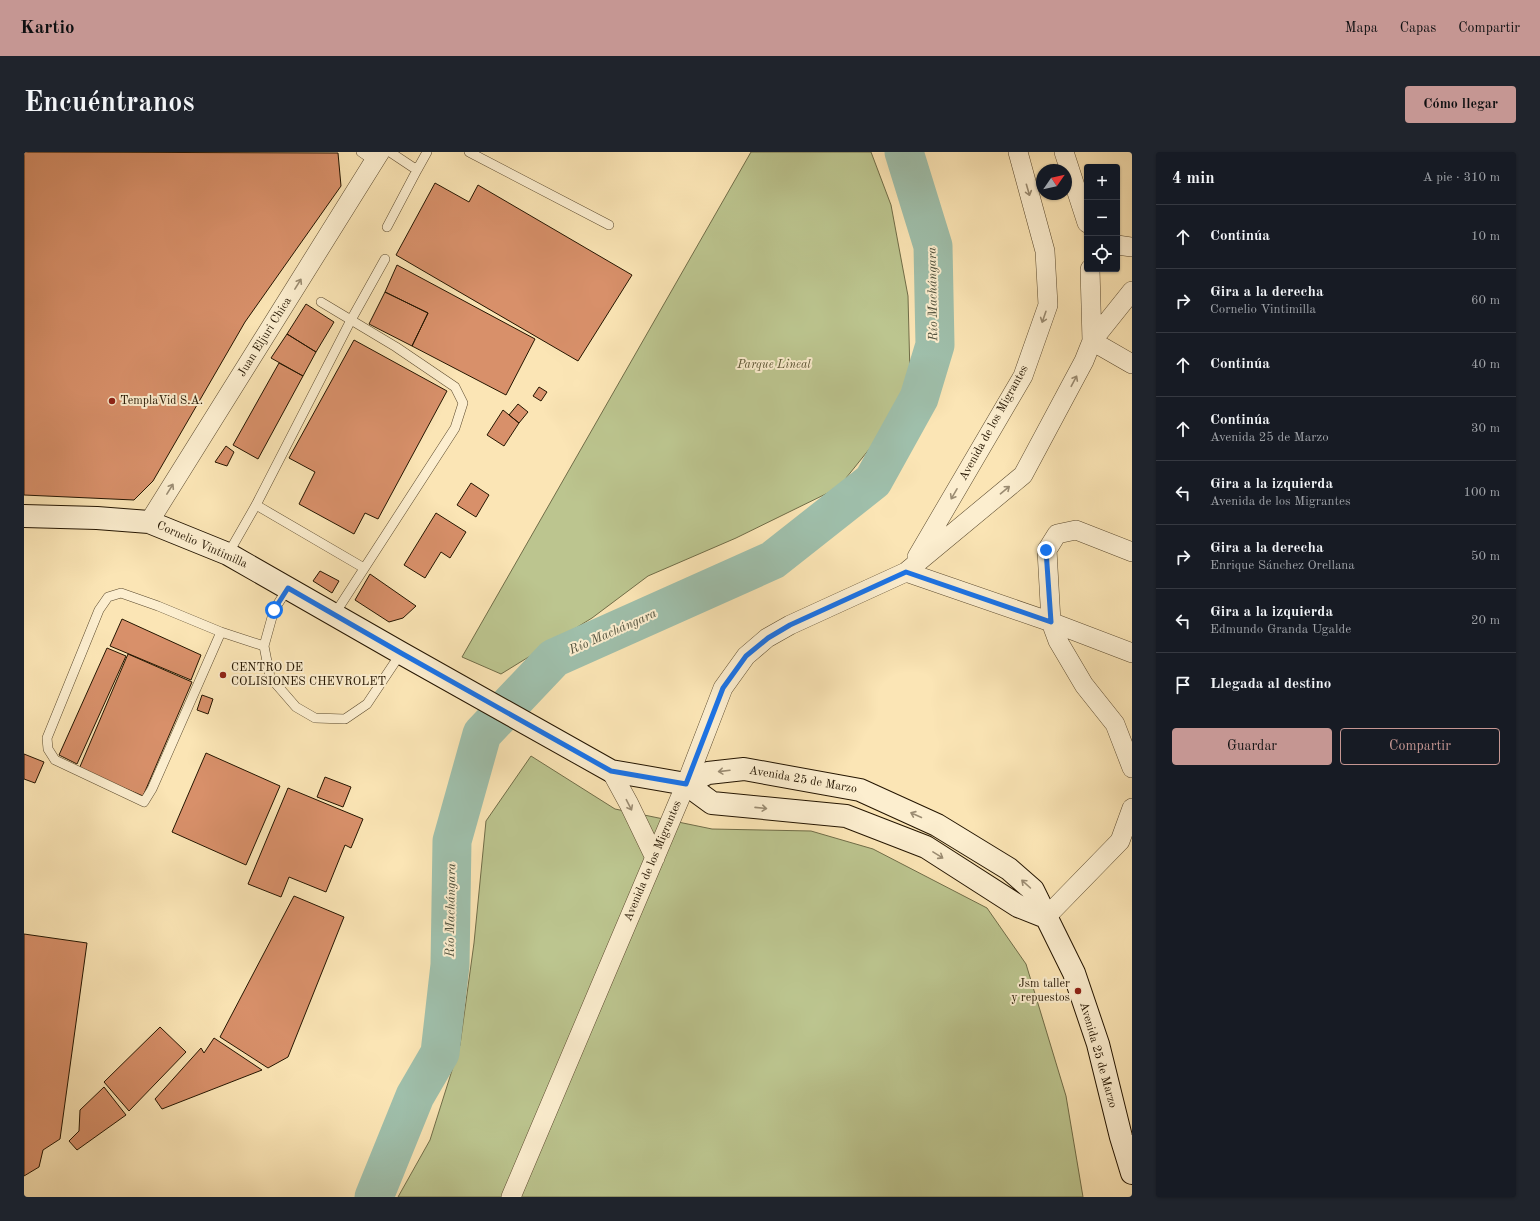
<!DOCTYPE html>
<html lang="es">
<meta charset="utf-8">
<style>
:root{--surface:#171b24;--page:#20242c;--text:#f1f3f6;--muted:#9ea1a6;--line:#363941;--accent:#c59692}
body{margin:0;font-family:"Old Standard TT",serif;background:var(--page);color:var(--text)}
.controls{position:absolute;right:12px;top:12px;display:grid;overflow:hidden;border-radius:4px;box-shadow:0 1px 3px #0004}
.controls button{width:36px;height:36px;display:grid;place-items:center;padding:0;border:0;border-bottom:1px solid var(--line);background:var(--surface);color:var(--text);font:20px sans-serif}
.compass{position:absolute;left:1012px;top:12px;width:36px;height:36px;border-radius:50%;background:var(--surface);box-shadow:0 1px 3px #0004;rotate:56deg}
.stop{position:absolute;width:12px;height:12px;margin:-9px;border:3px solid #1a73e8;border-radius:50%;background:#fff}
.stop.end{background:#1a73e8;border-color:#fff;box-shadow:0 1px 4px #0008}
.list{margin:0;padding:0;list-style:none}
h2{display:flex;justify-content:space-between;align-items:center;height:52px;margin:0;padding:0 16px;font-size:17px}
h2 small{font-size:13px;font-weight:400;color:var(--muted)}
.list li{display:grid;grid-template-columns:26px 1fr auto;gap:12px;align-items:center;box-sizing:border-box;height:64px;padding:0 16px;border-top:1px solid var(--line)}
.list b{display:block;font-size:15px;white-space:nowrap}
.list p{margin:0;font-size:13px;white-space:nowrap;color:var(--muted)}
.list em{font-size:13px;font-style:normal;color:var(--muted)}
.actions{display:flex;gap:8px;padding:12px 16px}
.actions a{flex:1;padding:9px 0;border:1px solid var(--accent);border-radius:4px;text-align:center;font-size:14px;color:var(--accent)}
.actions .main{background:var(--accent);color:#111}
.icon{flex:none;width:22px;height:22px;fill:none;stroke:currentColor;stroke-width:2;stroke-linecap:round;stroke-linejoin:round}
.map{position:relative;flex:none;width:1108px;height:1045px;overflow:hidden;border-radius:4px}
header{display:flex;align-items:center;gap:24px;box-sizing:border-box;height:56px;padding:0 20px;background:var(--accent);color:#111}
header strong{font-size:19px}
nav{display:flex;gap:22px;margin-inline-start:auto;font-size:14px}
.intro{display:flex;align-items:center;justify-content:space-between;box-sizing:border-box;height:96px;padding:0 24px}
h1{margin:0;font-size:28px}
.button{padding:10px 18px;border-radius:4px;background:var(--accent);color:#111;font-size:14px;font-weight:700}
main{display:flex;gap:24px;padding:0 24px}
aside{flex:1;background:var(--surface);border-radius:4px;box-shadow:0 1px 3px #0004}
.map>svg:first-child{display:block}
.green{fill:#bcc58f;stroke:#706d48}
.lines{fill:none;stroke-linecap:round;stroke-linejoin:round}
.river{stroke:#9fbfab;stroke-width:39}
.building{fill:#d8906a;stroke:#241500}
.service-casing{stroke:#5a492d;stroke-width:10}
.minor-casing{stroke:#5a492d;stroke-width:20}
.secondary-casing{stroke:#241500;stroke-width:24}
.service{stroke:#fceecf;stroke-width:9}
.minor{stroke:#fceecf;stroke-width:19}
.secondary{stroke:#fceecf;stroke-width:22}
.oneway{stroke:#9b8c72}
.route{stroke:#1a73e8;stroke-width:5}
.poi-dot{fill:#8f2418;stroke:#fceecf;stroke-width:1.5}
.labels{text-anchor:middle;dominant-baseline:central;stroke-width:4;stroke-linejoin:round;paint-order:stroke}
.street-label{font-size:12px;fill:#241500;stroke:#fceecf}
.park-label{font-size:12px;font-style:italic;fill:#595332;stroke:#fceecf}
.poi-label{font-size:12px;fill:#241500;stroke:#fceecf;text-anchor:start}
.water-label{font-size:13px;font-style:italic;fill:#4f503c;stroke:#fceecf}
</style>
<header>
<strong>Kartio</strong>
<nav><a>Mapa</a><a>Capas</a><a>Compartir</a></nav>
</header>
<div class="intro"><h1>Encuéntranos</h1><a class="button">Cómo llegar</a></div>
<main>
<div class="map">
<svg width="1108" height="1045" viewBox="0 0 1108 1045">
<rect width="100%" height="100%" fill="#fbe5b5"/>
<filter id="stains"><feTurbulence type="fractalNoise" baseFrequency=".005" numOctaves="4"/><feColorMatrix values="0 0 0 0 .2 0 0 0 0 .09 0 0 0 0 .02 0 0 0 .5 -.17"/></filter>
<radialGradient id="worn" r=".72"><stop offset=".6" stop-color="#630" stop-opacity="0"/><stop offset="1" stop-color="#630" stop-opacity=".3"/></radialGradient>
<path class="green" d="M 727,0 L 847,0 L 867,53 L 884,144 L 886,223 L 855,285 L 814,336 L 712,386 L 624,424 L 568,466 L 477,522 L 438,505 Z
M 507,604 L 591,657 L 688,677 L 787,679 L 849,697 L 963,756 L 1002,812 L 1042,944 L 1059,1045 L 374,1045 L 406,988 L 436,893 L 450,791 L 462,669 Z"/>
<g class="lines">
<path class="river" d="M 350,1045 L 391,944 L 416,901 L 426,813 L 428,689 L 458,582 L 530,506 L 749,408 L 849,329 L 895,246 L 911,193 L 909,94 L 880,0"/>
</g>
<path class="building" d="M 0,0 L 314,1 L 317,34 L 221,170 L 129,329 L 110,348 L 0,343 Z
M 411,31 L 445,50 L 454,33 L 608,123 L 554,209 L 372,103 Z
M 373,113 L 511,187 L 482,243 L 388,194 L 404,161 L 361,140 Z
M 361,140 L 404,161 L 388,194 L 345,172 Z
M 282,152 L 310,170 L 292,200 L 263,182 Z
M 263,182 L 292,200 L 279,224 L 247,206 Z
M 330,188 L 423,239 L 354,367 L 341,361 L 330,382 L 275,352 L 291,320 L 265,306 Z
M 255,211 L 279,224 L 234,307 L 209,293 Z
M 515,235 L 523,240 L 517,249 L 509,244 Z
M 494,252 L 504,260 L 495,271 L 485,263 Z
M 479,258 L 495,271 L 480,294 L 463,283 Z
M 202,294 L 210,300 L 203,314 L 191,310 Z
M 447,331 L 465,343 L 452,365 L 433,353 Z
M 412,361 L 442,380 L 426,406 L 417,400 L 401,426 L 380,413 Z
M 296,419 L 315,429 L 308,441 L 289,429 Z
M 346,422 L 392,454 L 379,466 L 365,470 L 331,448 Z
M 98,467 L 177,503 L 167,528 L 86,494 Z
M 83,496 L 102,504 L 53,612 L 35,603 Z
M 104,502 L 168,530 L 119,644 L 55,617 Z
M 178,543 L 189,547 L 184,562 L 173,558 Z
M 182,601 L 256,634 L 222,713 L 148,680 Z
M 0,602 L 20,610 L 11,631 L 0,627 Z
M 301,625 L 327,635 L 319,655 L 293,645 Z
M 264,636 L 339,667 L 327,696 L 321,693 L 302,740 L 265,725 L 257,745 L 224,732 Z
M 270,744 L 320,765 L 264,905 L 244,916 L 196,885 Z
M 0,782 L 63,791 L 36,987 L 19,998 L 15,1015 L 0,1024 Z
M 136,875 L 162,900 L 105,959 L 80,930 Z
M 190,886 L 238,918 L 138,957 L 131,947 L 177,896 L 180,901 Z
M 80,935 L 102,963 L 53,998 L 45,989 L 55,979 L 56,958 Z"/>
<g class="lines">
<g class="service-casing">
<path id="service" d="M 337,0 L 350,9
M 445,0 L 585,73
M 393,18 L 403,0
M 363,75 L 393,18 L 366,0
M 297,150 L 372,195 L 431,235 L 439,251 L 431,276 L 310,463
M 232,353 L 340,416
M 204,402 L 232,353 L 327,168 L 361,107
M 264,436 L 250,458 L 240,494 L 246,525 L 272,555 L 291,566 L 321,567 L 343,552 L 377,501
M 197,480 L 128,637 L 120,650 L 31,608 L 24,597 L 23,586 L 75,458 L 84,445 L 97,441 L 134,454 L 197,480 L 240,494"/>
</g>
<g class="minor-casing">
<path id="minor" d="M 1040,0 L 1063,71
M 1093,93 L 1108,95
M 1108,139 L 1068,189 L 1108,212
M 125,370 L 356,0
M 1108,400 L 1052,378 L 1033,382 L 1023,398 L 1027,470 L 1034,489 L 1060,533 L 1091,572 L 1108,616
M 893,405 L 999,224 L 1024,153 L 1021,99 L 994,0
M 882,420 L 1027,470 L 1108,501
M 587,619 L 605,652 L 631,706
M 1022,765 L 1096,689 L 1108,656
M 487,1045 L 662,632 L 699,536 L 722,504 L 743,486 L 766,473 L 882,420 L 999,323 L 1060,209 L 1068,189 L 1066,117"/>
</g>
<g class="secondary-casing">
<path id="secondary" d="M 0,364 L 73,366 L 125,370 L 204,402 L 377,501 L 587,619 L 662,632 L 688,651 L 822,664 L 902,695 L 994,754 L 1022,765
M 662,632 L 684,621 L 720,617 L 836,638 L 913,673 L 985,717 L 1009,738 L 1050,821 L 1074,892 L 1097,985 L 1108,1021"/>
</g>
<use href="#service" class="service"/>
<use href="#minor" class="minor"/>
<use href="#secondary" class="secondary"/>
</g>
<defs><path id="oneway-shaft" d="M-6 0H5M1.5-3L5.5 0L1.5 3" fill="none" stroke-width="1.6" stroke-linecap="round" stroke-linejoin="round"/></defs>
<g class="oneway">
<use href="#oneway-shaft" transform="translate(1004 38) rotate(74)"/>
<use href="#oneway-shaft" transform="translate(274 132) rotate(-58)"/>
<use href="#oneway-shaft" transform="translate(1020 165) rotate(109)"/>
<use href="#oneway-shaft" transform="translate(1050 229) rotate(-62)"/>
<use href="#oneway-shaft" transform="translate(146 337) rotate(-58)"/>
<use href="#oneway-shaft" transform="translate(981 338) rotate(-40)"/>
<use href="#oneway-shaft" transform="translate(930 342) rotate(120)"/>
<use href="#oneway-shaft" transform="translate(700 619) rotate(173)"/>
<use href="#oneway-shaft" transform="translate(605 653) rotate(63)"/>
<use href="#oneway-shaft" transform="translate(737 656) rotate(6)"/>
<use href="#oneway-shaft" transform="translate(892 663) rotate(-156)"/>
<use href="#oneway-shaft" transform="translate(914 703) rotate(32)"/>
<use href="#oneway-shaft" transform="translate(1002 732) rotate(-138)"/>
</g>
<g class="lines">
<path class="route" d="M 250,458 L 264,436 L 377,501 L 587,619 L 662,632 L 699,536 L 722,504 L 744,486 L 766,473 L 882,420 L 1027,470 L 1022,398"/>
</g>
<g class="poi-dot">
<circle cx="88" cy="249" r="4"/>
<circle cx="199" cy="523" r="4"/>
<circle cx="1054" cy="839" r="4"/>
</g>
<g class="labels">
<g class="street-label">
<text transform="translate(241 185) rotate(-58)">Juan Eljuri Chica</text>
<text transform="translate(970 271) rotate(-61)">Avenida de los Migrantes</text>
<text transform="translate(178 393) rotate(24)">Cornelio Vintimilla</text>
<text transform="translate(779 628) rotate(10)">Avenida 25 de Marzo</text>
<text transform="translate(629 709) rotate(-67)">Avenida de los Migrantes</text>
<text transform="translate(1074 903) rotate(74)">Avenida 25 de Marzo</text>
</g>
<g class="park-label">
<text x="750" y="213">Parque Lineal</text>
</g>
<g class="poi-label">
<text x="96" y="249">TemplaVid S.A.</text>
<text x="207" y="516">CENTRO DE<tspan x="207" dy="14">COLISIONES CHEVROLET</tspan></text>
<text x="1046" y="832" text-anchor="end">Jsm taller<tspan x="1046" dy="14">y repuestos</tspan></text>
</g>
<g class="water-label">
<text transform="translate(909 142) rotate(-91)">Río Machángara</text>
<text transform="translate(589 480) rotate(-24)">Río Machángara</text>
<text transform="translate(427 758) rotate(-89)">Río Machángara</text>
</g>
</g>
<rect width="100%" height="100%" filter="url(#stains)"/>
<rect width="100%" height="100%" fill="url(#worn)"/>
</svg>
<div class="controls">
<button>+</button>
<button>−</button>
<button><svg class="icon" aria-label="locate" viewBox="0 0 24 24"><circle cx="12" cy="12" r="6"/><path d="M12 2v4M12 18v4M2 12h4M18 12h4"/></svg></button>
</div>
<svg class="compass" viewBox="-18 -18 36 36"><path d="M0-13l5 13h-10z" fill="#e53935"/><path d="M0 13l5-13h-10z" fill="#9ea1a6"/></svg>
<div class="stop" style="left:250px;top:458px"></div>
<div class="stop end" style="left:1022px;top:398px"></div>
</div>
<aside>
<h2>4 min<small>A pie · 310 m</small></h2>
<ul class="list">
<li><svg class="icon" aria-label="ahead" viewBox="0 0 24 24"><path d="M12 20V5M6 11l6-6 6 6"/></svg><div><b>Continúa</b></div><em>10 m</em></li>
<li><svg class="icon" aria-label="right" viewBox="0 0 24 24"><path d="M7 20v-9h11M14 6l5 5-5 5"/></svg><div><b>Gira a la derecha</b><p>Cornelio Vintimilla</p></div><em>60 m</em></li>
<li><svg class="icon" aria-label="ahead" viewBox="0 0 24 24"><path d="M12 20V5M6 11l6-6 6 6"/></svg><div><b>Continúa</b></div><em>40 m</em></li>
<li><svg class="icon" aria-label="ahead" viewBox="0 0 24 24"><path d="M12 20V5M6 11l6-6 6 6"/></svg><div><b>Continúa</b><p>Avenida 25 de Marzo</p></div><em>30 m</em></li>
<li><svg class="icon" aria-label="left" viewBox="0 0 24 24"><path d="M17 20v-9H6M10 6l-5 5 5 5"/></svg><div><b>Gira a la izquierda</b><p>Avenida de los Migrantes</p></div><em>100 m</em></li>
<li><svg class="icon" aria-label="right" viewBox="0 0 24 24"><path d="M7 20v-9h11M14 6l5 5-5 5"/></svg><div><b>Gira a la derecha</b><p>Enrique Sánchez Orellana</p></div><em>50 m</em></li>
<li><svg class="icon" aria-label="left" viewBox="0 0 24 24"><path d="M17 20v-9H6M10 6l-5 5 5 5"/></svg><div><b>Gira a la izquierda</b><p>Edmundo Granda Ugalde</p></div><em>20 m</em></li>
<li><svg class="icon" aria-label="arrive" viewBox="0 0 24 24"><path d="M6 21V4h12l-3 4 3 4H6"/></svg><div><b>Llegada al destino</b></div></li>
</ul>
<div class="actions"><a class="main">Guardar</a><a>Compartir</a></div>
</aside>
</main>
